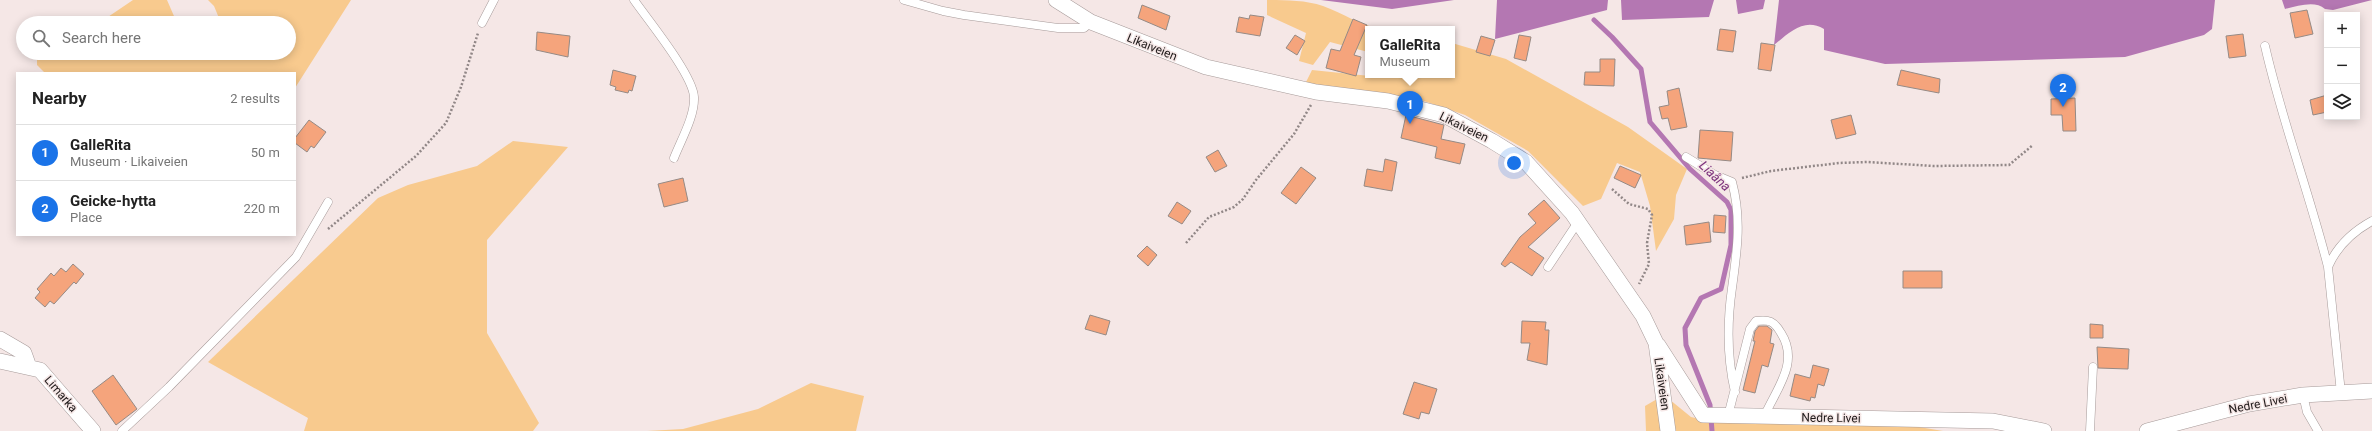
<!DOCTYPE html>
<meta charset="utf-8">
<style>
:root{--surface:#fff;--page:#f2f2f2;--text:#222;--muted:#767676;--line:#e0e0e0;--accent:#1a73e8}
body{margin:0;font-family:Roboto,sans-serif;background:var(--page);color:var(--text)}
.controls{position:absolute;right:12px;top:12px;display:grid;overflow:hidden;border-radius:0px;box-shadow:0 2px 10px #0003}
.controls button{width:36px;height:36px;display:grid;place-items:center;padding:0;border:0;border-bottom:1px solid var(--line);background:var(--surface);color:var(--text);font:20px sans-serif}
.you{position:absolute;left:1514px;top:163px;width:14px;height:14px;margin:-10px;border:3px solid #fff;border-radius:50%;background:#1a73e8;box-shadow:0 0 0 6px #1a73e833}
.badge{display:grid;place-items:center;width:26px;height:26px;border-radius:50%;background:var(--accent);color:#fff;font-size:13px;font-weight:700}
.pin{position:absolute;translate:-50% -33px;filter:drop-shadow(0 1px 2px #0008)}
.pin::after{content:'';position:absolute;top:21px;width:14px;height:12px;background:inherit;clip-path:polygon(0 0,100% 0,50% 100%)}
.popup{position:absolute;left:1365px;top:26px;width:90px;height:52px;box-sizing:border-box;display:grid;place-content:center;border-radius:0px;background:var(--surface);filter:drop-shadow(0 1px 3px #0005);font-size:13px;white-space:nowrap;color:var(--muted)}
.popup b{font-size:15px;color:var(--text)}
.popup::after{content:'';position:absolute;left:50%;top:100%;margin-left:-8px;border:8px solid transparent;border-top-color:var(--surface)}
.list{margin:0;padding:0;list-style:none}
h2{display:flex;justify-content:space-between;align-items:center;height:52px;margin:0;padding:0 16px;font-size:17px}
h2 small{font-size:13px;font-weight:400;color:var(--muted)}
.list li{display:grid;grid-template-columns:26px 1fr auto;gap:12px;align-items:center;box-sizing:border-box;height:56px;padding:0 16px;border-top:1px solid var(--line)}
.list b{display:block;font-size:15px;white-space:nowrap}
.list p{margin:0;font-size:13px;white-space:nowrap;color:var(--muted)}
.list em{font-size:13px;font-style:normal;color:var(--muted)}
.icon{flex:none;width:22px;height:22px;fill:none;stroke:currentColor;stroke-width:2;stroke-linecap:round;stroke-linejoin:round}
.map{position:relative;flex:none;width:2372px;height:431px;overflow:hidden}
.search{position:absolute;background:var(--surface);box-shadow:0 2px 10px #0003;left:16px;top:16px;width:280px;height:44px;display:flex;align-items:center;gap:10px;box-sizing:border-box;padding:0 14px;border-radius:22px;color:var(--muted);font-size:15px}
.panel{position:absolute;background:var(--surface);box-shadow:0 2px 10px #0003;left:16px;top:72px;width:280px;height:164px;border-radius:0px}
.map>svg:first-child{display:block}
.green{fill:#f8ca8e}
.water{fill:#b477b2}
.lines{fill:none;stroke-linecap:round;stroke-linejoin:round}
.stream{stroke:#b477b2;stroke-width:5}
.building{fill:#f5a47c;stroke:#958a85}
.lane-casing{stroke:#a69a99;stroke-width:9}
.street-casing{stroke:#a69a99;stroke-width:16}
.path{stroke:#918787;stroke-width:2.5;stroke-dasharray:2 2;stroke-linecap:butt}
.lane{stroke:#fff;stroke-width:8}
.street{stroke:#fff;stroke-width:15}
.labels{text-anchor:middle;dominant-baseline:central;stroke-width:3;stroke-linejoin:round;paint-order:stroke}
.street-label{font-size:12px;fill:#1f1a1a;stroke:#f5e7e6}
.water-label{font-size:13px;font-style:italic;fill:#7b317c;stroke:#f5e7e6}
</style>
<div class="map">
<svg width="2372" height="431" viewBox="0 0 2372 431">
<rect width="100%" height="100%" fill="#f5e7e6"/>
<path class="green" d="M 133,0 L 167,0 L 177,23 L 99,23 Z
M 208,0 L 351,0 L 295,88 L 295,73 L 45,73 L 37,65 L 37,58 L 53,53 L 289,53 L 289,23 L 221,23 L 214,6 Z
M 1267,0 C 1285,0 1305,0 1323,6 C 1343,13 1362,27 1384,29 L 1368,29 L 1368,52 L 1330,42 L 1313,65 L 1299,61 L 1306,33 L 1267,15 Z
M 1452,43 L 1506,59 L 1628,127 L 1687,169 L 1676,195 L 1674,219 L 1656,251 L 1650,206 L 1640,172 L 1617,163 L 1601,199 L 1583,206 L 1528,151 L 1465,115 L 1415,98 L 1305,84 L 1312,70 L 1370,76 L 1452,75 Z
M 513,141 L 568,147 L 487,240 L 487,333 L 539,423 L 533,431 L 304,431 L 308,418 L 208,362 L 378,198 L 408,185 L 477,166 Z
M 811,383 L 864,396 L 856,431 L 647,431 L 683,429 L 758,409 Z
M 1664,395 L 1691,417 L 1713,422 L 1913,426 L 1943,431 L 1646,431 L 1645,406 Z"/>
<path class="water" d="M 1321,0 L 1454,0 L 1392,9 Z
M 1497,0 L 1608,0 L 1607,10 L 1495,39 Z
M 1621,0 L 1714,0 L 1709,17 L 1622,20 Z
M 1736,0 L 1765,0 L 1763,9 L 1738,14 Z
M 1779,0 L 2215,0 L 2212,29 L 2204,35 L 2125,57 L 1885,64 L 1824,50 L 1824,29 C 1804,17 1789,33 1774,45 Z
M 2282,0 L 2372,0 L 2333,10 L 2325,9 C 2315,0 2298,6 2285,9 Z"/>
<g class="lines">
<path class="stream" d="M 1594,20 L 1612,37 L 1641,69 L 1650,122 L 1690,169 L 1727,202 L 1731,210 L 1731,245 L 1721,289 L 1701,298 L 1685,328 L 1686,345 L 1710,405 L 1712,431"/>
</g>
<path class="building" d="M 1142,5 L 1170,16 L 1166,30 L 1138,18 Z
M 2307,10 L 2313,34 L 2295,38 L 2290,13 Z
M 1250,15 L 1264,17 L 1260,36 L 1236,32 L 1239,17 L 1249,19 Z
M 1353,19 L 1367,25 L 1354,55 L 1361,57 L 1356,76 L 1326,68 L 1331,49 L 1340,51 Z
M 1720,29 L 1736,31 L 1733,52 L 1717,50 Z
M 537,32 L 570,36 L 568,57 L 536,50 Z
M 2243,34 L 2246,56 L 2229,58 L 2226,36 Z
M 1295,35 L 1305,41 L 1297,55 L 1286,48 Z
M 1519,35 L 1531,37 L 1526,61 L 1514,58 Z
M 1481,36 L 1495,40 L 1490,56 L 1476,52 Z
M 1761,43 L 1775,45 L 1771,71 L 1758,69 Z
M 1600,59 L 1615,59 L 1614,86 L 1584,85 L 1585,72 L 1600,72 Z
M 613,70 L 636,76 L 632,91 L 629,90 L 628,93 L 615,90 L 616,87 L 610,85 Z
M 1901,70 L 1940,79 L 1939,93 L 1897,85 Z
M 1679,88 L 1687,127 L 1671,130 L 1668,118 L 1662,119 L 1659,107 L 1669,105 L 1667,91 Z
M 2327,95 L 2327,112 L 2313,115 L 2310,100 Z
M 2075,98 L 2076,131 L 2063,131 L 2062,115 L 2051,115 L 2051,99 Z
M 1406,115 L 1444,125 L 1441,139 L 1465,144 L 1460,164 L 1435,158 L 1437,147 L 1401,138 Z
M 1851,115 L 1856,134 L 1836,139 L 1831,120 Z
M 309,120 L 326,132 L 314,148 L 311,146 L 307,152 L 295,143 L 295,138 Z
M 1700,130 L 1733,132 L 1731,161 L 1698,158 Z
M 1218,150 L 1227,166 L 1215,172 L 1206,157 Z
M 1385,159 L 1397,162 L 1392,191 L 1364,186 L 1367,169 L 1383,172 Z
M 1620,166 L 1641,175 L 1635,188 L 1614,178 Z
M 1301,167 L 1316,178 L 1296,204 L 1281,193 Z
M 683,178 L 688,201 L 664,207 L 658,184 Z
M 1544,200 L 1560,218 L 1528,247 L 1544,258 L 1532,276 L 1511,262 L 1505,267 L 1501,264 L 1520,237 L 1536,223 L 1528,214 Z
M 1177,202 L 1191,211 L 1182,224 L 1168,216 Z
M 1714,215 L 1726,216 L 1725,233 L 1713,232 Z
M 1709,222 L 1711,242 L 1686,245 L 1684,226 Z
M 1147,246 L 1157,255 L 1148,266 L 1137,256 Z
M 73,264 L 84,274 L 76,284 L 74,282 L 54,304 L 50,301 L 45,307 L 35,298 L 40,292 L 37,289 L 51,273 L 54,276 L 61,268 L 66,272 Z
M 1903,271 L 1942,271 L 1942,288 L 1903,288 Z
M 1090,315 L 1110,321 L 1106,335 L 1085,329 Z
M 1522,321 L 1546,322 L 1545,330 L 1549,330 L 1547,365 L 1527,360 L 1530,343 L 1521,343 Z
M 2090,324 L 2103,325 L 2103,338 L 2090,338 Z
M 1759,326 L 1767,326 L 1772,330 L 1770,343 L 1774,344 L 1768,367 L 1762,365 L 1755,393 L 1743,390 L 1755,341 L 1753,341 L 1755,331 Z
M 2097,347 L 2129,349 L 2128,369 L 2098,368 Z
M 1813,365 L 1829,369 L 1824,386 L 1818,384 L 1815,398 L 1811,397 L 1810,401 L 1790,396 L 1795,374 L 1810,378 Z
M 113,375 L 137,409 L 116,425 L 92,391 Z
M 1414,382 L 1437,389 L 1429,414 L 1421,412 L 1419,419 L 1403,414 Z"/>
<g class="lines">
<g class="lane-casing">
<path id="lane" d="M 634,0 C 648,20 693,75 694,97 C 695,116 681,140 674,158
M 904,0 L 943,11 L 964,15 L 1058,28 L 1084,28 L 1091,22
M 482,23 L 494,0
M 2265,46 C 2282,121 2309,192 2328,267
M 1686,157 L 1715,175 L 1732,182 C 1742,219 1737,251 1732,288 C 1727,323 1727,358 1735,392
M 1548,267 L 1578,222
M 2341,393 L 2328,267 C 2337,246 2352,232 2372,221
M 2303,395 L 2307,412 L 2318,431
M 1728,416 L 1750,329 L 1756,321 C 1769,319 1774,321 1781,333 C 1800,363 1776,389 1764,417
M 122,431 L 169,387 L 296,257 L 328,202
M 2090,431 L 2093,367"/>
</g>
<g class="street-casing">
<path id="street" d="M 1056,0 L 1091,22 L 1206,67 L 1316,92 L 1388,101 L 1444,115 L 1492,141 L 1526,162 L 1572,213 L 1643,316 L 1656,343 L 1668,431
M 0,339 L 24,353 L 29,367
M 1658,345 L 1703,415 L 1993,421 L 2044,431
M 0,361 L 40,370 L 93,431
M 2147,431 L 2249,404 L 2303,395 L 2372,391"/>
</g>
<path class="path" d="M 1742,178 L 1771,171 L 1839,163 L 1867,162 L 1934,166 L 2009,165 L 2033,145
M 1612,189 L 1629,204 L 1648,209 L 1652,215 L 1647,243 L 1649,264 L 1639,284
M 328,229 L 416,156 L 446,123 L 461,87 L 478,33
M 1186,243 L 1209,217 L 1234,207 L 1243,199 L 1256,180 L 1294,134 L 1311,105"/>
<use href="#lane" class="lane"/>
<use href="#street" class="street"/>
</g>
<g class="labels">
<g class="street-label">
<text transform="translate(1152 47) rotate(22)">Likaiveien</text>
<text transform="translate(1464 127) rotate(26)">Likaiveien</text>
<text transform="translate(1662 384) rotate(82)">Likaiveien</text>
<text transform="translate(61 394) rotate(49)">Limarka</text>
<text transform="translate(2258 404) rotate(-11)">Nedre Livei</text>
<text transform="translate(1831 418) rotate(1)">Nedre Livei</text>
</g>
<g class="water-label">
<text transform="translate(1715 176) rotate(43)">Liaåna</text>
</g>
</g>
</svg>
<div class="controls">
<button>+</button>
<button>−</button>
<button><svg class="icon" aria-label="layers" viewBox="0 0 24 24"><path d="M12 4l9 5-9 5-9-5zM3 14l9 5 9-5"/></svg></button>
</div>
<div class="you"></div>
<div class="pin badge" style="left:1410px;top:124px">1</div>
<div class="popup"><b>GalleRita</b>Museum</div>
<div class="pin badge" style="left:2063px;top:107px">2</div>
<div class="search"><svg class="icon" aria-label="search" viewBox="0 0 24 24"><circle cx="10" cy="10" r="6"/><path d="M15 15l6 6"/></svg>Search here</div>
<section class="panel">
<h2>Nearby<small>2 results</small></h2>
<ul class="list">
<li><span class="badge">1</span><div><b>GalleRita</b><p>Museum · Likaiveien</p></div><em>50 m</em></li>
<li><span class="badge">2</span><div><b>Geicke-hytta</b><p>Place</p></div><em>220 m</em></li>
</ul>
</section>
</div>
